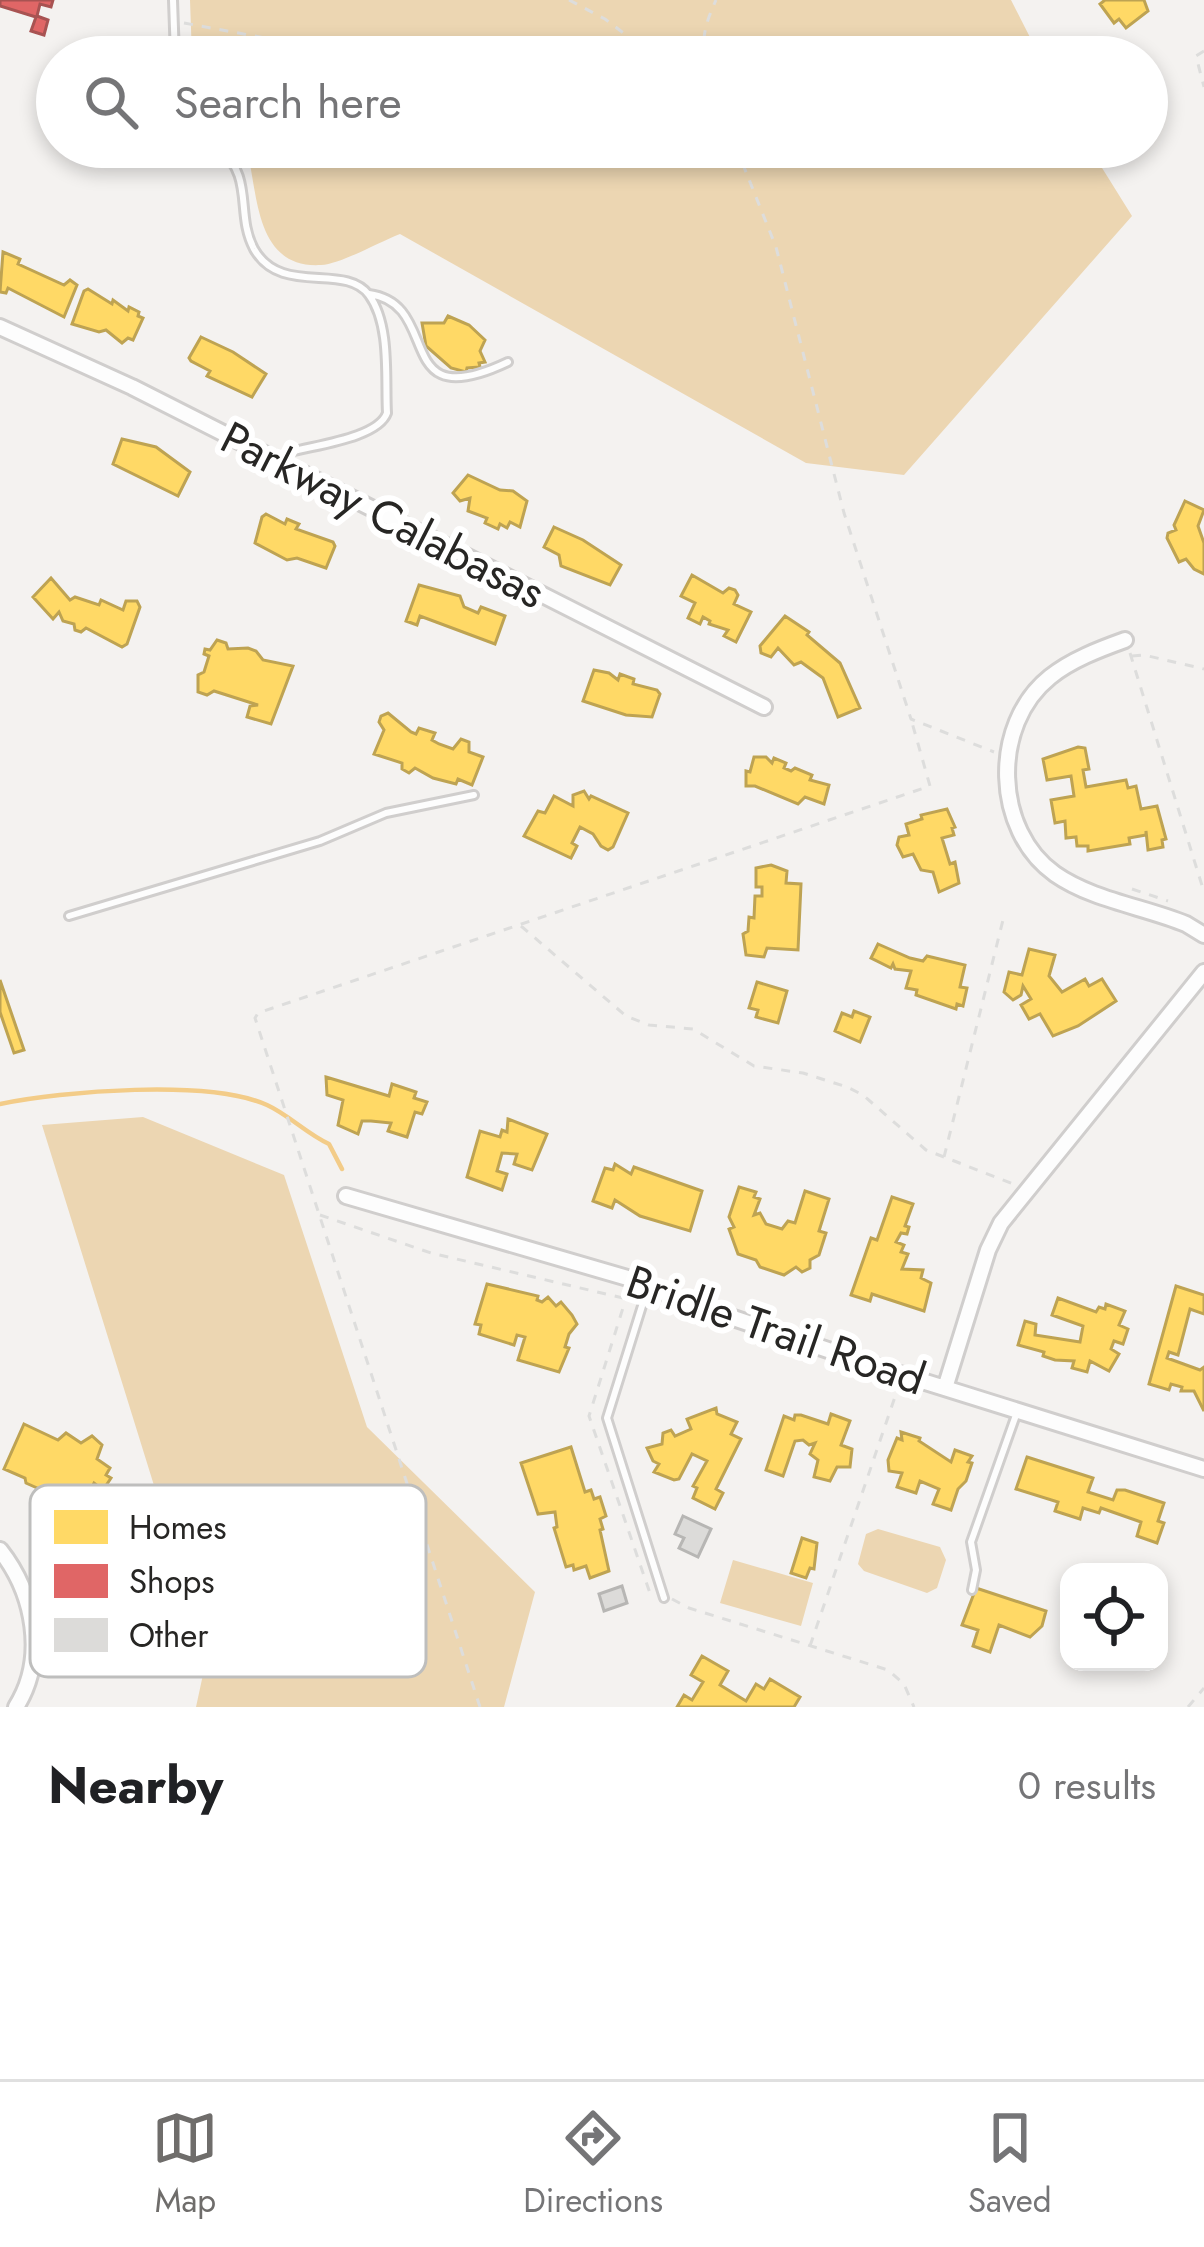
<!DOCTYPE html>
<style>
:root{--surface:#fff;--page:#f2f2f2;--text:#202124;--muted:#757577;--line:#e0e0e0;--accent:#6f6d6b}
body{margin:0;font-family:Jost,sans-serif;background:var(--page);color:var(--text)}
.controls{position:absolute;right:36px;bottom:36px;display:grid;overflow:hidden;border-radius:24px;box-shadow:0 6px 18px #0003}
.controls button{width:108px;height:108px;display:grid;place-items:center;padding:0;border:0;border-bottom:3px solid var(--line);background:var(--surface);color:var(--text);font:60px sans-serif}
.list{margin:0;padding:0;list-style:none}
h2{display:flex;justify-content:space-between;align-items:center;height:156px;margin:0;padding:0 48px;font-size:51px}
h2 small{font-size:39px;font-weight:400;color:var(--muted)}
.icon{flex:none;width:66px;height:66px;fill:none;stroke:currentColor;stroke-width:2;stroke-linecap:round;stroke-linejoin:round}
.map{position:relative;flex:none;width:1204px;height:1707px;overflow:hidden}
.search{position:absolute;background:var(--surface);box-shadow:0 6px 18px #0003;left:36px;right:36px;top:36px;height:132px;display:flex;align-items:center;gap:30px;box-sizing:border-box;padding:0 42px;border-radius:66px;color:var(--muted);font-size:45px}
.sheet{height:372px;background:var(--surface)}
nav{display:flex;justify-content:space-around;align-items:center;box-sizing:border-box;height:168px;border-top:3px solid var(--line);background:var(--surface);font-size:33px;color:var(--muted)}
nav a{display:grid;justify-items:center;gap:6px}
nav .on{color:var(--accent)}
.map>svg:first-child{display:block}
.green{fill:#ecd6b2}
.homes{fill:#ffd966;stroke:#bea352;stroke-width:3}
.shops{fill:#e06666;stroke:#a85352;stroke-width:3}
.lines{fill:none;stroke-linecap:round;stroke-linejoin:round}
.stream{stroke:#f3cc88;stroke-width:4.5}
.building{fill:#dcdbd9;stroke:#b7b6b4;stroke-width:3}
.service-casing{stroke:#d0cecd;stroke-width:12}
.minor-casing{stroke:#d0cecd;stroke-width:20}
.path{stroke:#dddddc;stroke-width:3;stroke-dasharray:9 9;stroke-linecap:butt}
.service{stroke:#fdfdfd;stroke-width:6}
.minor{stroke:#fdfdfd;stroke-width:14}
.labels{text-anchor:middle;dominant-baseline:central;stroke-width:12;stroke-linejoin:round;paint-order:stroke}
.street-label{font-size:45px;fill:#272624;stroke:#fff}
.key{fill:#fff;stroke:#bebebd;stroke-width:3}
.key-label{font-size:33px;fill:#272624}
</style>
<div class="map">
<svg width="1204" height="1707" viewBox="0 0 1204 1707">
<rect width="100%" height="100%" fill="#f4f2f0"/>
<path class="green" d="M 190,0 L 1011,0 L 1040,57 L 192,57 Z
M 240,147 L 1089,147 L 1132,216 L 904,475 L 806,463 L 400,234 C 379,242 341,264 321,265 C 257,269 258,199 248,154 Z
M 143,1117 L 284,1175 L 367,1427 L 535,1592 L 504,1707 L 196,1707 L 207,1656 L 42,1125 Z
M 878,1529 L 940,1547 L 946,1560 L 937,1588 L 927,1593 L 864,1571 L 858,1564 L 866,1534 Z
M 733,1560 L 813,1583 L 801,1626 L 720,1603 Z"/>
<path class="homes" d="M 1105,0 L 1144,0 L 1148,11 L 1126,28 L 1119,19 L 1114,23 L 1100,4 Z
M 3,252 L 20,259 L 18,264 L 64,285 L 70,280 L 77,285 L 64,317 L 8,288 L 6,293 L 0,292 Z
M 88,289 L 112,304 L 113,300 L 128,311 L 129,307 L 139,312 L 138,316 L 143,318 L 133,340 L 128,338 L 122,343 L 106,330 L 99,332 L 72,324 L 84,291 Z
M 448,316 L 469,325 L 485,340 L 480,351 L 485,362 L 479,363 L 480,367 L 467,368 L 466,372 L 451,368 L 426,346 L 422,323 L 444,323 Z
M 201,337 L 233,352 L 266,374 L 252,397 L 207,376 L 210,371 L 191,361 L 189,358 Z
M 122,439 L 156,447 L 190,472 L 178,496 L 113,464 Z
M 468,475 L 500,490 L 513,491 L 527,501 L 520,527 L 510,522 L 507,528 L 500,524 L 498,529 L 485,523 L 487,518 L 468,511 L 470,498 L 460,501 L 453,493 Z
M 1185,501 L 1204,510 L 1198,526 L 1204,543 L 1204,574 L 1194,569 L 1186,559 L 1179,562 L 1167,538 L 1168,533 L 1176,530 L 1174,525 Z
M 266,514 L 285,524 L 287,519 L 299,524 L 296,529 L 333,542 L 335,546 L 326,568 L 297,558 L 287,560 L 255,543 L 262,517 Z
M 554,527 L 583,540 L 621,565 L 610,585 L 561,566 L 559,555 L 544,547 Z
M 692,575 L 723,593 L 729,588 L 735,590 L 738,595 L 734,604 L 751,612 L 736,642 L 724,636 L 728,630 L 709,624 L 710,621 L 703,617 L 700,624 L 688,618 L 695,603 L 681,596 Z
M 51,578 L 70,600 L 75,597 L 99,605 L 101,600 L 123,610 L 126,601 L 137,601 L 140,607 L 127,644 L 122,647 L 86,628 L 81,632 L 75,630 L 74,624 L 63,621 L 59,612 L 53,619 L 33,597 Z
M 419,585 L 460,596 L 464,607 L 478,613 L 481,607 L 505,616 L 495,644 L 420,616 L 417,625 L 406,621 Z
M 785,616 L 809,632 L 807,635 L 840,663 L 860,708 L 838,717 L 823,678 L 801,662 L 794,665 L 778,648 L 771,657 L 761,653 L 760,646 Z
M 217,640 L 226,643 L 228,649 L 248,648 L 256,651 L 263,660 L 293,666 L 271,724 L 247,717 L 250,706 L 258,705 L 214,691 L 207,695 L 198,692 L 198,675 L 204,672 L 209,656 L 204,654 L 205,649 L 210,650 Z
M 594,670 L 609,673 L 618,680 L 620,674 L 634,679 L 633,684 L 657,690 L 660,694 L 652,717 L 626,715 L 583,701 Z
M 388,713 L 411,732 L 416,734 L 419,728 L 435,733 L 432,740 L 439,744 L 453,749 L 461,739 L 469,742 L 469,752 L 483,757 L 472,785 L 458,779 L 456,784 L 433,778 L 415,768 L 409,773 L 402,769 L 402,763 L 374,754 L 384,730 L 379,722 L 381,716 Z
M 1078,747 L 1085,748 L 1089,769 L 1083,770 L 1086,787 L 1126,780 L 1128,788 L 1136,786 L 1141,809 L 1157,806 L 1166,839 L 1162,840 L 1163,847 L 1148,850 L 1146,831 L 1146,835 L 1129,838 L 1130,844 L 1088,851 L 1088,846 L 1077,846 L 1076,837 L 1066,838 L 1065,821 L 1055,823 L 1051,800 L 1074,796 L 1071,776 L 1047,780 L 1043,759 Z
M 754,757 L 766,757 L 772,763 L 774,758 L 786,763 L 784,768 L 791,771 L 795,768 L 812,775 L 810,780 L 829,785 L 824,804 L 805,797 L 798,804 L 755,786 L 746,786 L 746,771 L 750,772 Z
M 584,791 L 589,799 L 591,796 L 628,813 L 613,847 L 608,850 L 601,846 L 593,834 L 580,827 L 572,843 L 577,846 L 571,858 L 524,836 L 538,811 L 545,813 L 554,796 L 573,806 L 573,795 Z
M 947,809 L 955,827 L 952,828 L 954,835 L 942,838 L 950,864 L 955,862 L 959,883 L 939,892 L 933,872 L 921,870 L 913,854 L 903,857 L 897,845 L 899,837 L 909,835 L 906,824 L 922,819 L 921,815 Z
M 771,865 L 787,871 L 786,883 L 801,884 L 798,950 L 767,948 L 764,957 L 746,955 L 743,934 L 748,931 L 749,917 L 754,918 L 755,896 L 762,896 L 762,887 L 756,887 L 756,868 Z
M 878,944 L 910,958 L 923,961 L 927,956 L 965,965 L 960,987 L 967,988 L 963,1006 L 957,1004 L 956,1009 L 916,995 L 917,990 L 906,988 L 911,971 L 895,969 L 893,964 L 891,968 L 871,958 Z
M 1029,949 L 1055,955 L 1049,976 L 1062,992 L 1085,979 L 1089,986 L 1102,979 L 1116,1001 L 1078,1026 L 1053,1036 L 1040,1014 L 1029,1019 L 1021,1005 L 1031,999 L 1023,986 L 1021,995 L 1013,1000 L 1004,992 L 1009,972 L 1022,975 Z
M 0,980 L 24,1050 L 14,1053 L 0,1012 Z
M 757,982 L 787,991 L 778,1023 L 756,1017 L 758,1010 L 749,1008 Z
M 854,1011 L 870,1017 L 860,1042 L 835,1031 L 842,1013 L 852,1017 Z
M 326,1077 L 389,1096 L 392,1084 L 416,1092 L 414,1098 L 427,1102 L 422,1114 L 415,1112 L 407,1137 L 388,1131 L 391,1123 L 371,1121 L 362,1121 L 358,1134 L 338,1125 L 343,1100 L 327,1095 Z
M 508,1119 L 547,1134 L 532,1170 L 514,1164 L 517,1154 L 502,1153 L 497,1171 L 507,1174 L 502,1190 L 467,1177 L 480,1131 L 500,1137 L 502,1130 L 507,1132 Z
M 615,1164 L 631,1174 L 634,1167 L 702,1191 L 690,1231 L 640,1216 L 615,1200 L 612,1208 L 593,1201 L 605,1168 L 613,1170 Z
M 739,1187 L 756,1192 L 754,1197 L 760,1199 L 754,1215 L 760,1213 L 766,1224 L 782,1229 L 788,1221 L 795,1223 L 805,1191 L 829,1199 L 819,1231 L 826,1233 L 819,1255 L 810,1260 L 810,1268 L 802,1272 L 796,1267 L 784,1275 L 760,1267 L 756,1260 L 738,1254 L 729,1229 L 734,1227 L 729,1217 Z
M 892,1197 L 913,1204 L 905,1226 L 909,1227 L 907,1234 L 901,1233 L 896,1242 L 904,1245 L 901,1252 L 908,1254 L 902,1269 L 923,1270 L 921,1278 L 931,1283 L 924,1311 L 872,1294 L 870,1301 L 851,1295 L 871,1238 L 877,1240 Z
M 487,1284 L 538,1296 L 537,1300 L 542,1302 L 548,1297 L 556,1306 L 561,1302 L 572,1315 L 577,1324 L 569,1334 L 565,1347 L 569,1348 L 559,1372 L 518,1360 L 525,1337 L 517,1335 L 514,1345 L 479,1334 L 481,1325 L 475,1324 Z
M 1176,1286 L 1204,1295 L 1204,1314 L 1190,1309 L 1178,1355 L 1169,1352 L 1167,1358 L 1200,1370 L 1204,1367 L 1204,1411 L 1194,1391 L 1181,1391 L 1182,1387 L 1171,1384 L 1169,1390 L 1149,1384 Z
M 1058,1298 L 1096,1312 L 1099,1307 L 1105,1309 L 1106,1304 L 1125,1311 L 1119,1325 L 1128,1329 L 1123,1344 L 1114,1341 L 1111,1349 L 1119,1354 L 1109,1371 L 1090,1361 L 1087,1372 L 1072,1368 L 1074,1361 L 1055,1360 L 1043,1356 L 1044,1352 L 1018,1345 L 1025,1321 L 1036,1324 L 1035,1335 L 1080,1342 L 1083,1326 L 1052,1315 Z
M 716,1408 L 717,1414 L 737,1422 L 731,1434 L 741,1439 L 716,1489 L 723,1493 L 715,1509 L 693,1498 L 697,1488 L 693,1486 L 707,1461 L 692,1454 L 679,1479 L 674,1480 L 654,1472 L 659,1464 L 653,1461 L 647,1448 L 662,1444 L 663,1433 L 671,1430 L 675,1436 L 691,1429 L 687,1419 Z
M 831,1414 L 850,1421 L 841,1445 L 852,1449 L 850,1467 L 837,1467 L 830,1481 L 814,1477 L 818,1460 L 810,1454 L 815,1443 L 809,1445 L 803,1440 L 795,1441 L 783,1476 L 766,1470 L 784,1416 L 794,1420 L 795,1415 L 801,1415 L 828,1424 Z
M 24,1424 L 58,1440 L 66,1433 L 81,1443 L 92,1436 L 102,1445 L 97,1459 L 110,1468 L 106,1475 L 111,1478 L 103,1490 L 94,1483 L 82,1508 L 26,1483 L 25,1478 L 4,1469 Z
M 901,1432 L 920,1438 L 919,1441 L 951,1462 L 955,1450 L 972,1456 L 968,1462 L 972,1463 L 966,1481 L 958,1489 L 951,1510 L 933,1504 L 939,1489 L 920,1481 L 916,1493 L 897,1487 L 902,1473 L 889,1471 L 888,1460 L 897,1438 L 902,1440 Z
M 571,1447 L 585,1492 L 591,1490 L 594,1499 L 600,1497 L 606,1516 L 600,1519 L 603,1529 L 600,1530 L 609,1571 L 590,1578 L 586,1566 L 574,1570 L 573,1565 L 566,1567 L 554,1528 L 557,1527 L 555,1512 L 538,1514 L 521,1463 Z
M 1027,1457 L 1093,1478 L 1088,1492 L 1113,1500 L 1117,1490 L 1125,1490 L 1164,1503 L 1158,1521 L 1164,1523 L 1157,1543 L 1137,1536 L 1141,1522 L 1101,1508 L 1099,1513 L 1083,1508 L 1080,1519 L 1055,1511 L 1058,1502 L 1016,1489 Z
M 802,1538 L 817,1543 L 814,1569 L 810,1568 L 806,1578 L 791,1573 Z
M 976,1588 L 1046,1611 L 1042,1626 L 1030,1637 L 999,1625 L 990,1652 L 973,1646 L 978,1630 L 962,1625 Z
M 702,1656 L 728,1671 L 720,1685 L 746,1701 L 756,1684 L 764,1689 L 770,1679 L 800,1697 L 794,1707 L 677,1707 L 684,1695 L 692,1700 L 703,1682 L 691,1675 Z"/>
<path class="shops" d="M 0,0 L 53,0 L 51,7 L 40,4 L 37,16 L 48,20 L 44,35 L 31,31 L 36,17 L 0,6 Z"/>
<g class="lines">
<path class="stream" d="M 0,1104 C 62,1091 209,1079 267,1105 C 289,1115 307,1134 329,1144 L 342,1169"/>
</g>
<path class="building" d="M 683,1516 L 711,1529 L 698,1557 L 679,1548 L 684,1538 L 675,1534 Z
M 622,1586 L 627,1603 L 604,1611 L 599,1594 Z"/>
<g class="lines">
<g class="service-casing">
<path id="service" d="M 173,0 L 175,57
M 219,147 C 255,179 235,213 254,249 C 281,297 345,262 369,295 C 391,325 385,379 387,413 C 378,438 315,445 291,452 L 281,460
M 369,294 C 444,304 390,418 508,362
M 69,916 L 320,841 L 386,813 L 474,795
M 647,1290 L 607,1418 L 664,1598
M 972,1590 L 976,1570 L 971,1542 L 1016,1415"/>
</g>
<g class="minor-casing">
<path id="minor" d="M 0,327 L 132,387 L 764,707
M 1125,640 C 1100,649 1071,660 1050,677 C 990,725 994,831 1055,874 C 1092,900 1145,907 1186,924 L 1204,935
M 346,1196 L 631,1279 L 686,1302 L 887,1370 L 1204,1469
M 945,1388 L 988,1250 L 1001,1223 L 1204,972
M 0,1550 C 34,1593 47,1658 16,1707"/>
</g>
<path class="path" d="M 569,0 L 605,19 L 655,57
M 184,23 L 368,57
M 1204,51 L 1196,56 L 1204,87
M 706,57 C 700,37 708,18 716,0
M 736,147 L 776,247 L 844,513 L 911,719 L 994,752
M 1130,653 L 1204,892
M 1132,656 L 1144,655 L 1204,669
M 1132,889 L 1168,901
M 521,926 L 626,1016 L 649,1025 L 693,1029 L 754,1066 L 803,1073 L 847,1087 L 863,1095 L 926,1150 L 1016,1185
M 944,1157 L 1004,916
M 320,1215 L 431,1253 L 623,1298
M 628,1292 L 589,1416 L 651,1596
M 672,1599 L 689,1608 L 888,1670 L 904,1684 L 914,1707
M 810,1646 L 898,1388
M 480,1707 L 255,1018 L 258,1013 L 930,786 L 911,719
M 1188,1707 L 1204,1688"/>
<use href="#service" class="service"/>
<use href="#minor" class="minor"/>
</g>
<g class="labels">
<g class="street-label">
<text transform="translate(383 515) rotate(27)">Parkway Calabasas</text>
<text transform="translate(776 1330) rotate(19)">Bridle Trail Road</text>
</g>
</g>
<rect x="30" y="1485" width="396" height="192" rx="18" class="key"/>
<rect x="54" y="1510" width="54" height="34" fill="#ffd966"/>
<rect x="54" y="1564" width="54" height="34" fill="#e06666"/>
<rect x="54" y="1618" width="54" height="34" fill="#dcdbd9"/>
<g class="key-label">
<text x="129" y="1539">Homes</text>
<text x="129" y="1593">Shops</text>
<text x="129" y="1647">Other</text>
</g>
</svg>
<div class="controls">
<button><svg class="icon" aria-label="locate" viewBox="0 0 24 24"><circle cx="12" cy="12" r="6"/><path d="M12 2v4M12 18v4M2 12h4M18 12h4"/></svg></button>
</div>
<div class="search"><svg class="icon" aria-label="search" viewBox="0 0 24 24"><circle cx="10" cy="10" r="6"/><path d="M15 15l6 6"/></svg>Search here</div>
</div>
<section class="sheet">
<h2>Nearby<small>0 results</small></h2>
<ul class="list">
</ul>
</section>
<nav>
<a class="on"><svg class="icon" aria-label="map" viewBox="0 0 24 24"><path d="M3 6l6-2 6 2 6-2v14l-6 2-6-2-6 2zM9 4v14M15 6v14"/></svg>Map</a>
<a><svg class="icon" aria-label="directions" viewBox="0 0 24 24"><path d="M12 3l9 9-9 9-9-9zM9 14v-3h6M13 9l2 2-2 2"/></svg>Directions</a>
<a><svg class="icon" aria-label="saved" viewBox="0 0 24 24"><path d="M7 4h10v16l-5-4-5 4z"/></svg>Saved</a>
</nav>
